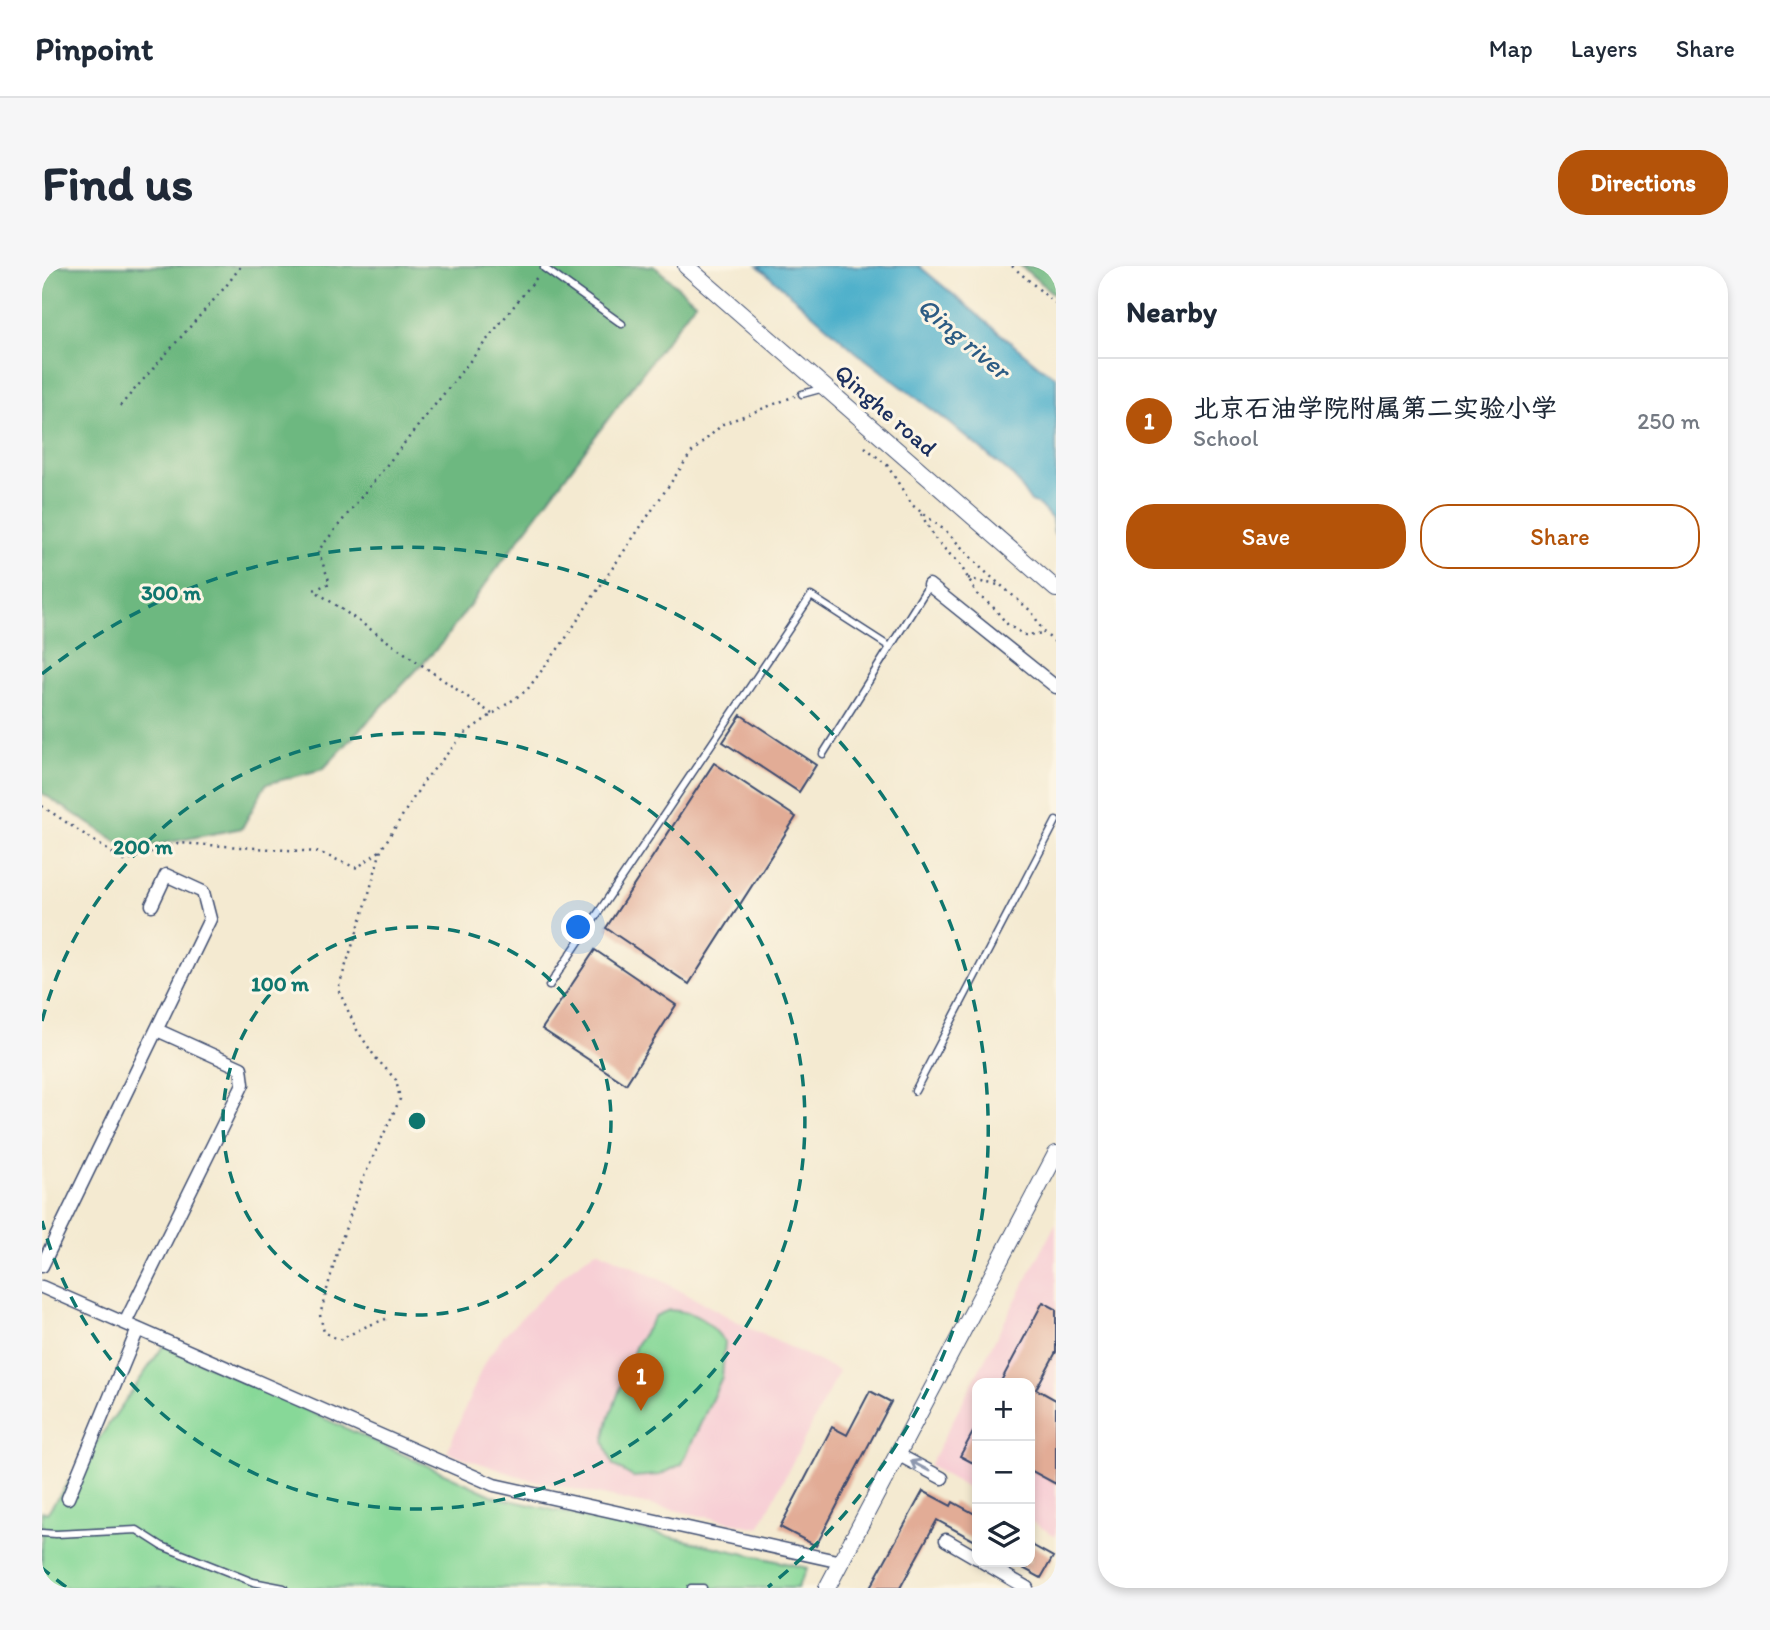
<!DOCTYPE html>
<meta charset="utf-8">
<style>
:root{--surface:#fff;--page:#f6f6f7;--text:#1f2937;--muted:#747a83;--line:#e0e1e3;--accent:#b45309}
body{margin:0;font-family:Itim,"LXGW WenKai TC",sans-serif;background:var(--page);color:var(--text)}
.controls{position:absolute;right:21px;bottom:21px;display:grid;overflow:hidden;border-radius:14px;box-shadow:0 4px 10px #0003}
.controls button{width:63px;height:63px;display:grid;place-items:center;padding:0;border:0;border-bottom:2px solid var(--line);background:var(--surface);color:var(--text);font:35px sans-serif}
.you{position:absolute;left:537px;top:662px;width:24px;height:24px;margin:-18px;border:5px solid #fff;border-radius:50%;background:#1a73e8;box-shadow:0 0 0 10px #1a73e833}
.badge{display:grid;place-items:center;width:46px;height:46px;border-radius:50%;background:var(--accent);color:#fff;font-size:23px;font-weight:700}
.pin{position:absolute;translate:-50% -58px;filter:drop-shadow(0 2px 4px #0008)}
.pin::after{content:'';position:absolute;top:37px;width:24px;height:21px;background:inherit;clip-path:polygon(0 0,100% 0,50% 100%)}
.list{margin:0;padding:0;list-style:none}
h2{display:flex;justify-content:space-between;align-items:center;height:91px;margin:0;padding:0 28px;font-size:30px}
h2 small{font-size:23px;font-weight:400;color:var(--muted)}
.list li{display:grid;grid-template-columns:46px 1fr auto;gap:21px;align-items:center;box-sizing:border-box;height:126px;padding:0 28px;border-top:2px solid var(--line)}
.list b{display:block;font-size:26px;white-space:nowrap}
.list p{margin:0;font-size:23px;white-space:nowrap;color:var(--muted)}
.list em{font-size:23px;font-style:normal;color:var(--muted)}
.actions{display:flex;gap:14px;padding:21px 28px}
.actions a{flex:1;padding:16px 0;border:2px solid var(--accent);border-radius:28px;text-align:center;font-size:24px;color:var(--accent)}
.actions .main{background:var(--accent);color:#fff}
.icon{flex:none;width:38px;height:38px;fill:none;stroke:currentColor;stroke-width:2;stroke-linecap:round;stroke-linejoin:round}
.map{position:relative;flex:none;width:1014px;height:1322px;overflow:hidden;border-radius:28px}
header{display:flex;align-items:center;gap:42px;box-sizing:border-box;height:98px;padding:0 35px;background:var(--surface);border-bottom:2px solid var(--line)}
header strong{font-size:33px}
nav{display:flex;gap:38px;margin-inline-start:auto;font-size:24px}
.intro{display:flex;align-items:center;justify-content:space-between;box-sizing:border-box;height:168px;padding:0 42px}
h1{margin:0;font-size:49px}
.button{padding:18px 32px;border-radius:28px;background:var(--accent);color:#fff;font-size:24px;font-weight:700}
main{display:flex;gap:42px;padding:0 42px}
aside{flex:1;background:var(--surface);border-radius:28px;box-shadow:0 4px 10px #0003}
.map>svg:first-child{display:block}
.built{fill:#f7cfd5}
.green{fill:#87d898;stroke:#51847b;stroke-width:2}
.forest{fill:#6db880;stroke:#44746f;stroke-width:2}
.water{fill:#4bafca;stroke:#336f94;stroke-width:2}
.building{fill:#e2ac96}
.lines{fill:none;stroke-linecap:round;stroke-linejoin:round}
.service-casing{stroke:#3c4b6f;stroke-width:9}
.minor-casing{stroke:#3c4b6f;stroke-width:15}
.tertiary-casing{stroke:#3c4b6f;stroke-width:18}
.path{stroke:#3c4b6f;stroke-width:2.5;stroke-dasharray:2 5;stroke-linecap:butt}
.service{stroke:#fff;stroke-width:6}
.minor{stroke:#fff;stroke-width:12}
.tertiary{stroke:#fff;stroke-width:16}
.oneway{stroke:#8d97ae}
.ring{fill:none;stroke:#0f766e;stroke-width:3.5;stroke-dasharray:12 9}
.labels{text-anchor:middle;dominant-baseline:central;stroke-width:6;stroke-linejoin:round;paint-order:stroke}
.street-label{font-size:24px;fill:#1b2f5e;stroke:#fcf5e5}
.water-label{font-size:26px;font-style:italic;fill:#2c5c84;stroke:#fcf5e5}
.centre{fill:#0f766e;stroke:#fcf5e5;stroke-width:3.5}
.ring-label{font-size:21px;text-anchor:middle;font-weight:bold;fill:#0f766e;stroke:#fcf5e5;stroke-width:6;stroke-linejoin:round;paint-order:stroke}
</style>
<header>
<strong>Pinpoint</strong>
<nav><a>Map</a><a>Layers</a><a>Share</a></nav>
</header>
<div class="intro"><h1>Find us</h1><a class="button">Directions</a></div>
<main>
<div class="map">
<svg width="1014" height="1322" viewBox="0 0 1014 1322">
<rect width="100%" height="100%" fill="#fcf5e5"/>
<filter id="ink" filterUnits="userSpaceOnUse"><feTurbulence type="fractalNoise" baseFrequency=".0143" numOctaves="2"/><feDisplacementMap in="SourceGraphic" scale="14" xChannelSelector="R" yChannelSelector="G"/><feConvolveMatrix kernelMatrix="1 2 1 2 8 2 1 2 1" color-interpolation-filters="sRGB"/></filter>
<filter id="wash" filterUnits="userSpaceOnUse"><feTurbulence type="fractalNoise" baseFrequency=".00686" numOctaves="4" result="noise"/><feDisplacementMap in="SourceGraphic" scale="28" xChannelSelector="R" yChannelSelector="G"/><feGaussianBlur stdDeviation="1.57" result="paint"/><feColorMatrix in="noise" values="0 0 0 0 0 0 0 0 0 0 0 0 0 0 0 0 0 1.4 0 .05"/><feComposite in="paint" operator="in"/></filter>
<g filter="url(#wash)">
<rect width="100%" height="100%" fill="#f4ead1"/>
<path class="built" d="M 1014,957 L 1014,1270 L 988,1255 L 988,1117 L 935,1117 L 935,1227 L 887,1200 Z
M 555,984 L 613,1011 L 705,1061 L 797,1105 L 717,1262 L 488,1214 L 405,1186 L 442,1097 L 461,1070 L 528,1003 Z"/>
<path class="green" d="M 627,1044 C 656,1046 665,1054 683,1076 L 680,1111 L 640,1198 L 618,1209 L 591,1211 L 571,1199 L 562,1175 L 567,1153 L 594,1079 L 613,1050 Z
M 122,1079 L 454,1231 L 765,1302 L 755,1322 L 0,1322 L 0,1245 L 5,1247 Z"/>
<path class="forest" d="M 0,0 L 612,0 L 653,36 L 399,378 L 281,503 L 224,518 L 200,562 L 88,584 L 0,527 Z
M 979,0 L 1014,0 L 1014,30 Z"/>
<path class="water" d="M 716,0 L 877,0 L 997,100 L 1014,111 L 1014,269 L 1012,267 L 1010,253 L 997,239 L 989,236 L 972,211 L 909,158 L 814,86 Z"/>
<g id="blocks">
<path class="building" d="M 699,449 L 774,499 L 757,526 L 681,476 Z
M 672,497 L 754,551 L 647,718 L 564,662 Z
M 553,684 L 634,739 L 584,818 L 500,763 Z
M 1001,1036 L 1014,1043 L 1014,1086 L 994,1123 L 1014,1134 L 1014,1218 L 988,1204 L 988,1117 L 958,1117 Z
M 828,1125 L 849,1136 L 774,1280 L 738,1261 L 790,1161 L 805,1169 Z
M 935,1159 L 935,1199 L 918,1190 Z
M 881,1225 L 909,1240 L 911,1236 L 935,1249 L 935,1276 L 895,1254 L 858,1322 L 828,1322 Z
M 988,1278 L 1011,1291 L 999,1312 L 970,1296 L 988,1296 Z"/>
</g>
</g>
<g filter="url(#ink)">
<use href="#blocks" fill-opacity="0" stroke="#3c4b6f" stroke-width="2"/>
<g class="lines">
<g class="service-casing">
<path id="service" d="M 504,0 L 502,2 L 580,58
M 760,128 L 782,122
M 781,488 L 887,319
M 507,720 L 769,330 L 848,381
M 873,825 L 1014,555
M 0,1267 L 14,1268 L 95,1264 L 120,1280 L 211,1316 L 242,1322
M 649,1322 L 661,1322"/>
</g>
<g class="minor-casing">
<path id="minor" d="M 887,319 L 1014,421
M 0,1000 L 168,653 L 161,626 L 124,609 L 110,639
M 0,1021 L 452,1219 L 799,1296
M 83,1057 L 201,818 L 199,802 L 115,764
M 855,1188 L 900,1212
M 26,1232 L 96,1063
M 904,1274 L 935,1292
M 941,1296 L 985,1322"/>
</g>
<g class="tertiary-casing">
<path id="tertiary" d="M 644,0 L 1014,323
M 785,1322 L 1014,888"/>
</g>
<path class="path" d="M 970,0 L 1014,38
M 78,140 L 184,20 L 199,0
M 823,181 L 845,199 L 870,239 L 905,266 L 940,303 L 990,346 L 1002,367 L 1014,377
M 879,248 L 894,274 L 919,300 L 935,328 L 951,341 L 966,359 L 983,369 L 1002,367
M 926,312 L 939,316 L 957,319
M 450,448 L 272,324 L 288,317 L 276,285 L 496,10
M 0,540 L 82,595 L 136,577 L 276,586 L 315,602 L 339,584
M 344,1053 L 325,1060 L 297,1074 L 282,1066 L 278,1049 L 295,987 L 320,915 L 358,833 L 354,814 L 333,791 L 315,764 L 296,723 L 324,638 L 339,584 L 382,515 L 422,468 L 485,424 L 522,375 L 548,335 L 649,187 L 681,158 L 753,130"/>
<use href="#service" class="service"/>
<use href="#minor" class="minor"/>
<use href="#tertiary" class="tertiary"/>
</g>
<defs><path id="oneway-shaft" d="M-6 0H5M1.5-3L5.5 0L1.5 3" fill="none" stroke-width="1.6" stroke-linecap="round" stroke-linejoin="round" transform="scale(1.75)"/></defs>
<use class="oneway" href="#oneway-shaft" transform="translate(878 1200) rotate(-152)"/>
</g>
<g class="ring">
<circle cx="375" cy="855" r="194"/>
<path d="M0 755A388 388 0 1 1 0 955"/>
<path d="M24 1321A583 583 0 0 1 0 1302M0 408A583 583 0 1 1 726 1321"/>
</g>
<g class="labels">
<g class="street-label">
<text transform="translate(844 144) rotate(41)">Qinghe road</text>
</g>
<g class="water-label">
<text transform="translate(922 72) rotate(40)">Qing river</text>
</g>
</g>
<circle cx="375" cy="855" r="10" class="centre"/>
<g class="ring-label">
<text x="129" y="334">300 m</text>
<text x="101" y="588">200 m</text>
<text x="238" y="725">100 m</text>
</g>
</svg>
<div class="controls">
<button>+</button>
<button>−</button>
<button><svg class="icon" aria-label="layers" viewBox="0 0 24 24"><path d="M12 4l9 5-9 5-9-5zM3 14l9 5 9-5"/></svg></button>
</div>
<div class="you"></div>
<div class="pin badge" style="left:599px;top:1145px">1</div>
</div>
<aside>
<h2>Nearby<small></small></h2>
<ul class="list">
<li><span class="badge">1</span><div><b>北京石油学院附属第二实验小学</b><p>School</p></div><em>250 m</em></li>
</ul>
<div class="actions"><a class="main">Save</a><a>Share</a></div>
</aside>
</main>
